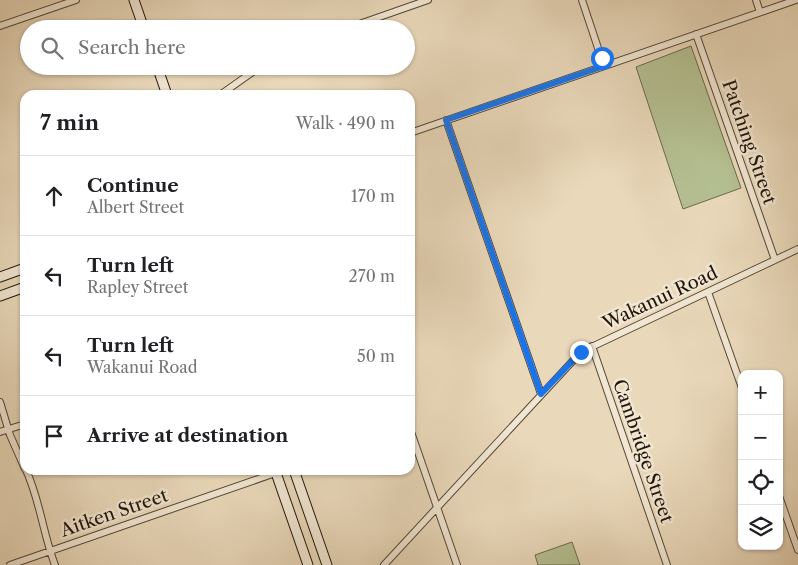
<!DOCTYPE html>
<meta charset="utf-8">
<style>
:root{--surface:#fff;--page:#f6f6f6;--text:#202124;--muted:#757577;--line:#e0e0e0}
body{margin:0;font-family:"Libre Caslon Text",serif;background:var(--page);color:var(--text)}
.controls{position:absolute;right:15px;bottom:15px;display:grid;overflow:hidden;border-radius:10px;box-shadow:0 1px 4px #0004}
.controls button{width:45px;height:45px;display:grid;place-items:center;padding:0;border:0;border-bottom:1px solid var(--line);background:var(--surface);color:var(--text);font:25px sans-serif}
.stop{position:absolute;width:15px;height:15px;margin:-11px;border:4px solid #1a73e8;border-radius:50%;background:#fff}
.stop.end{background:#1a73e8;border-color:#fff;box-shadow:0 1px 5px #0008}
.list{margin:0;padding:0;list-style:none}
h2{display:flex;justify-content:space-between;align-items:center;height:65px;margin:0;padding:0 20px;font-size:21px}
h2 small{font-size:16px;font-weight:400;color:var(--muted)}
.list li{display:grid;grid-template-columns:32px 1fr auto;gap:15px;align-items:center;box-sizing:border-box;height:80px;padding:0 20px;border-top:1px solid var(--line)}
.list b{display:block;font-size:19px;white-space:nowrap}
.list p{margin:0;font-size:16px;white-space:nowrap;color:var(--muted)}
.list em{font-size:16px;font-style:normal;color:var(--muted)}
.icon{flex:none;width:28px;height:28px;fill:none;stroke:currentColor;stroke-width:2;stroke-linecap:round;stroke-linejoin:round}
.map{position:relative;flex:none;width:798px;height:565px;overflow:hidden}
.search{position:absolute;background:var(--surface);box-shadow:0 1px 4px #0004;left:20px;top:20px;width:395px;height:55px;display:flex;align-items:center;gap:12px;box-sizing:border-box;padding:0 18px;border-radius:28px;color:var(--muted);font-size:19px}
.panel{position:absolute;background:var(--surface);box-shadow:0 1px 4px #0004;left:20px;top:90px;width:395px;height:385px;border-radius:15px}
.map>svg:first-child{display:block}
.green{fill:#b4bf91;stroke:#6a6a4d}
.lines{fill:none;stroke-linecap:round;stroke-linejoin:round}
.street-casing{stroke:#524635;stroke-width:8}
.secondary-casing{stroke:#201509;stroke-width:11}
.street{stroke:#f1e6d2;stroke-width:6}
.secondary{stroke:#f1e6d2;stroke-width:9}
.route{stroke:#1a73e8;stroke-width:6}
.labels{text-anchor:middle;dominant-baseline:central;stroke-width:5;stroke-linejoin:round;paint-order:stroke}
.street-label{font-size:18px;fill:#201509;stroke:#f1e6d2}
</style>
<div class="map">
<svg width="798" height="565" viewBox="0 0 798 565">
<rect width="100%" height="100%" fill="#e9d8ba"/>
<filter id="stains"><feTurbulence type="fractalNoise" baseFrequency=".004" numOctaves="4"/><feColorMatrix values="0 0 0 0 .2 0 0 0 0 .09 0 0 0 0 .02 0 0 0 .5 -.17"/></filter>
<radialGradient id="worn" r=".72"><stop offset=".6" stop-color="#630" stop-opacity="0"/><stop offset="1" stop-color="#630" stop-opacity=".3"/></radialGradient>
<path class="green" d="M 691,46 L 741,188 L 683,209 L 636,67 Z
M 572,542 L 580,565 L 538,565 L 535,555 Z"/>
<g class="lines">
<g class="street-casing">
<path id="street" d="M 582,0 L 604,66
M 756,0 L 760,12
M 0,26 L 76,0
M 345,29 L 428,0
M 696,34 L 775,260
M 220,95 L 261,66
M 446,120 L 541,394
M 410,133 L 796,0
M 708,292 L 742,388
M 592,346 L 667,565
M 0,402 L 10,435 L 25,469
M 410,429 L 457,565
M 0,432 L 25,424
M 26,470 C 40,500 43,534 55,565
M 779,496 L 798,550
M 10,565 L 284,470
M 384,565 L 581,352 L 798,249"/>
</g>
<g class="secondary-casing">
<path id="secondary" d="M 134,0 L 144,29
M 157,66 L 167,95
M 0,277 L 25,268
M 0,296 L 25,287
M 275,470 L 308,565
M 294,470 L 327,565"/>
</g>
<use href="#street" class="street"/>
<use href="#secondary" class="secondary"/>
</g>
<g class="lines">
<path class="route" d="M 581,352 L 541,394 L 446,120 L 604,66 L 602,58"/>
</g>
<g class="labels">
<g class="street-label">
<text transform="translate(749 142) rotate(71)">Patching Street</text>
<text transform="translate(660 298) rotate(-25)">Wakanui Road</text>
<text transform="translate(643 451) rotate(71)">Cambridge Street</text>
<text transform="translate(114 513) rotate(-19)">Aitken Street</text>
</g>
</g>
<rect width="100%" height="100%" filter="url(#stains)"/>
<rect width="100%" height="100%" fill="url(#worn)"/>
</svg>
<div class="controls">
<button>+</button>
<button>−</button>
<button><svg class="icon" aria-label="locate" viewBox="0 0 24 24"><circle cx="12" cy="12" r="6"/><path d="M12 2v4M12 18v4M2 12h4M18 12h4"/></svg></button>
<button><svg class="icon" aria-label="layers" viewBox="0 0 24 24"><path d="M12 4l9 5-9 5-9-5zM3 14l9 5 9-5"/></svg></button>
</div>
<div class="stop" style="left:602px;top:58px"></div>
<div class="stop end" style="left:581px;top:352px"></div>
<div class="search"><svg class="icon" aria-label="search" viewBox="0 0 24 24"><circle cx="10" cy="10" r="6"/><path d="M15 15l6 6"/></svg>Search here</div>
<section class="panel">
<h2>7 min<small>Walk · 490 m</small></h2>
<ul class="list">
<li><svg class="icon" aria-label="ahead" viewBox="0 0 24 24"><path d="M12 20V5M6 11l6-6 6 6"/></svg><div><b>Continue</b><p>Albert Street</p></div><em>170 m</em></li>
<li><svg class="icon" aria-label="left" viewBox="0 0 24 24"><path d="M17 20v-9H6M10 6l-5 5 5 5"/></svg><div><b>Turn left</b><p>Rapley Street</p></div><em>270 m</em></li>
<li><svg class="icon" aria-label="left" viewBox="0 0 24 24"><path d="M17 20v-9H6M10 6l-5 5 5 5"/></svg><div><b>Turn left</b><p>Wakanui Road</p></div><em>50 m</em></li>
<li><svg class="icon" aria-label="arrive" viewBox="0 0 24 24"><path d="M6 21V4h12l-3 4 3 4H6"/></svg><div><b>Arrive at destination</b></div></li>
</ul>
</section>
</div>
